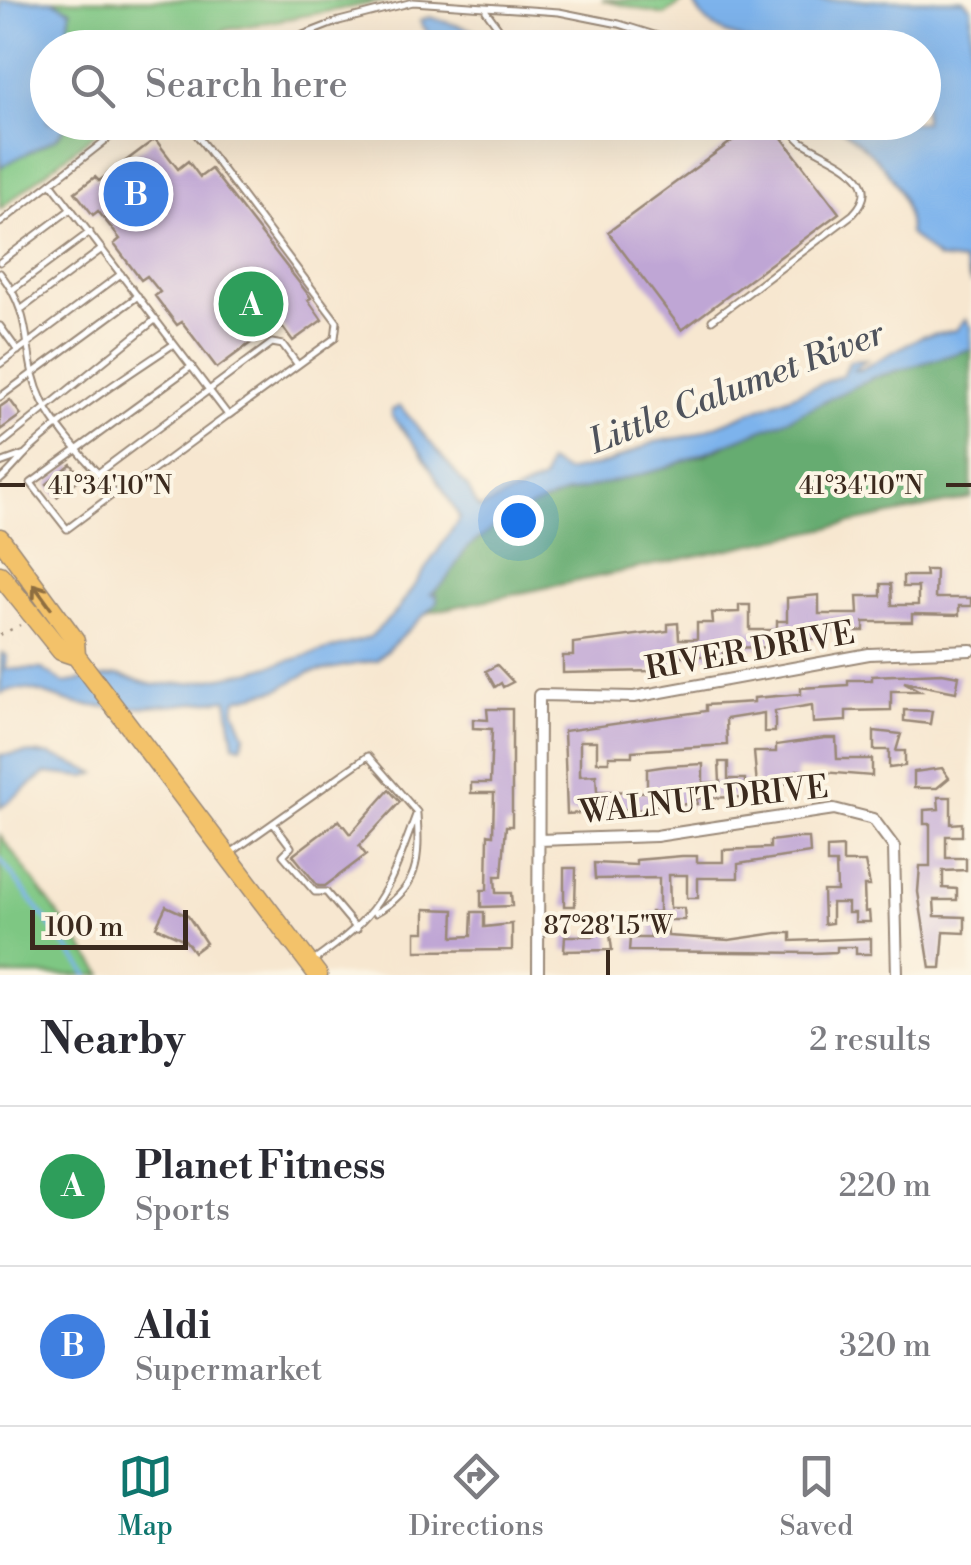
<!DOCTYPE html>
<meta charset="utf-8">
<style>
:root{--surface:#fff;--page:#f2f2f3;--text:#2b2b33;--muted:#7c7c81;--line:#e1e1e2;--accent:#0f766e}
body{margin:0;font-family:"Libre Bodoni",serif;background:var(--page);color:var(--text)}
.scale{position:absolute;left:30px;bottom:25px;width:158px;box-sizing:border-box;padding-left:10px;border:5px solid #3b2a1e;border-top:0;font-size:28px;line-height:35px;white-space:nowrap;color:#3b2a1e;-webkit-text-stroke:8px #fcf5e5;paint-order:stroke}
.you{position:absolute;left:518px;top:520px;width:35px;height:35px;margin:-25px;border:8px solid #fff;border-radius:50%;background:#1a73e8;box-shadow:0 0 0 15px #1a73e833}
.badge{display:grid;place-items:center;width:65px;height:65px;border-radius:50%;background:var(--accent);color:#fff;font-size:32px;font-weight:700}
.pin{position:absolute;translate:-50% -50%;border:5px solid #fff;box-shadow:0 2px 10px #0006}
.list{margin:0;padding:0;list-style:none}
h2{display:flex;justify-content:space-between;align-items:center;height:130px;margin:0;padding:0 40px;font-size:42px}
h2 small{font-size:32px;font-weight:400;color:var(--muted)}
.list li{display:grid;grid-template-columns:65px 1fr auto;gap:30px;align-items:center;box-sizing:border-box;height:160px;padding:0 40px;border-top:2px solid var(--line)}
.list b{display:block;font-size:38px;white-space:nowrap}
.list p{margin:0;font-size:32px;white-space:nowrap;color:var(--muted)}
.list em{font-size:32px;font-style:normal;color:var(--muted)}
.icon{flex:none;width:55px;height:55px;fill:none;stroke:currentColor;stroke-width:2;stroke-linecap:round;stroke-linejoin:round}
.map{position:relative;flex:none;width:971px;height:975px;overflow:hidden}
.search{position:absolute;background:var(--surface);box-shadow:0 10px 40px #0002;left:30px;right:30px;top:30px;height:110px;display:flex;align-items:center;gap:25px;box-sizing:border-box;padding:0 35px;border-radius:55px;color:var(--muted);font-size:38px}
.sheet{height:450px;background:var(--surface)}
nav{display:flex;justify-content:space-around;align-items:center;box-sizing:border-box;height:140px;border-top:2px solid var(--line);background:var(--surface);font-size:28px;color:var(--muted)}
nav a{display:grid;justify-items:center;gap:5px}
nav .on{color:var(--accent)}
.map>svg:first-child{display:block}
.green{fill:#7ec783;stroke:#5c7850;stroke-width:2.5}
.forest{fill:#66ac71;stroke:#506b48;stroke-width:2.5}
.water{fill:#7db3ec;stroke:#5c6e85;stroke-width:2.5}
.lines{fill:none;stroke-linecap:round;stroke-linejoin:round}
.stream{stroke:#7db3ec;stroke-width:4}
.building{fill:#bfa6d5}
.service-casing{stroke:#987;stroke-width:9}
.minor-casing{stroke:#987;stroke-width:14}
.trunk-casing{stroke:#987;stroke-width:21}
.path{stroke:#987;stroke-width:2.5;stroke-dasharray:2.5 8;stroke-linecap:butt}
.service{stroke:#fff;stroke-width:5}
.minor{stroke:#fff;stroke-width:10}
.trunk{stroke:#f3c26a;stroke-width:18}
.oneway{stroke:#8e6e40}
.ticks{fill:none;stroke:#3b2a1e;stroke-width:4}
.labels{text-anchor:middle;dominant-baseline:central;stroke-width:8;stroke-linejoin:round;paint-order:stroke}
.street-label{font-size:32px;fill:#3b2a1e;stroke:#fcf5e5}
.water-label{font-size:35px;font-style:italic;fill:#4f535c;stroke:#fcf5e5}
.ticks-label{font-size:25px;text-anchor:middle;fill:#3b2a1e;stroke:#fcf5e5;stroke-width:8;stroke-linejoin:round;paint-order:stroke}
</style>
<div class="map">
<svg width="971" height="975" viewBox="0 0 971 975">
<rect width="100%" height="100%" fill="#fcf5e5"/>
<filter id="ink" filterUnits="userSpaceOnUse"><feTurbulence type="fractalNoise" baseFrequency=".01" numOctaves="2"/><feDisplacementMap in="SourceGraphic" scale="20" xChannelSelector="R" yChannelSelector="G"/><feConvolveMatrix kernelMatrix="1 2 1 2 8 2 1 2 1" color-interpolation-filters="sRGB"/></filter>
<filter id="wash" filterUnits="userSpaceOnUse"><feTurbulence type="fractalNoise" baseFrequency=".0048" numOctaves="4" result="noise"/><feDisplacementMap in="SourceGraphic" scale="40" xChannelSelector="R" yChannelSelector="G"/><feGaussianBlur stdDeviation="2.25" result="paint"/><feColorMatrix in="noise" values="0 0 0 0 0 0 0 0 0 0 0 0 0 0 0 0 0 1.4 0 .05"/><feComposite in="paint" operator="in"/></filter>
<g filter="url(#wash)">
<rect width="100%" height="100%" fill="#f7e7d0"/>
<path class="green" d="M 0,0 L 391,0 L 225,30 L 202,47 L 48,48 L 48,122 L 108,123 L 0,209 Z
M 602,0 L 686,0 L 664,15 Z
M 0,835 L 103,975 L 0,975 Z"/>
<path class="forest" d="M 971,349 L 971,498 L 426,613 L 437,603 L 431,594 L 444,583 L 467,548 L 509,516 L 565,494 L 706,454 L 872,378 Z"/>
<path class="water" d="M 0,0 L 52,0 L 71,10 L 68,30 L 76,47 L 48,48 L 48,122 L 68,123 L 57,138 L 0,167 Z
M 693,0 L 964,0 L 971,7 L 971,284 L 963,262 L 938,259 L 909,234 C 908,181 875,155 834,123 L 924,122 L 924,48 C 867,48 715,66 693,0 Z
M 429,17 L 480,32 L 490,47 L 437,47 L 420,21 Z
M 966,319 L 971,328 L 971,349 L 872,378 L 784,421 L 666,468 L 565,494 L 509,516 L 467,548 L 444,583 L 431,594 L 437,595 L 437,603 L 377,660 L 308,673 L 279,689 L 237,699 L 234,709 L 245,735 L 241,746 L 234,744 L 227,699 C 181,705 129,711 84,705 C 55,702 29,679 0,694 L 2,653 L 7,656 L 5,669 L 42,669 L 64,683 L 118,675 L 153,685 L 191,683 L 253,671 L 369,638 L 397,611 L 460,518 L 420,451 L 392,416 L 392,410 L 400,406 L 468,488 L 479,509 L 543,480 L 548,462 L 566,472 L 608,463 L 655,442 L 691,436 L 843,375 L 850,361 L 866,360 L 854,370 L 860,370 L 922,336 L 956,330 Z
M 25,753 L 51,755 L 96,773 L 86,777 L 46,773 L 0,808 L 0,755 Z"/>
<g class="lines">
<path class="stream" d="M 0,859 L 88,975"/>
</g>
<g id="blocks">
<path class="building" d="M 758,122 L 770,122 L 839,213 L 682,330 L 608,232 Z
M 155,139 L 178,169 L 188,161 L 200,177 L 211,169 L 311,298 L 308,300 L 322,320 L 293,341 L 279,322 L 217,368 L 182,322 L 177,325 L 155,296 L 160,292 L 147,276 L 141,280 L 114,244 L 120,239 L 98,211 L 93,215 L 75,192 L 95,177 L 99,181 Z
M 10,400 L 21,415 L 0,430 L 0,407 Z
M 71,464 L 82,477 L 57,497 L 47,484 Z
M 925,570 L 936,570 L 935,598 L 971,598 L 971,606 L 959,606 L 959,615 L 912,614 L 912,622 L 864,622 L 864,631 L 817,631 L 817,639 L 770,638 L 770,647 L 722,648 L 723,656 L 675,656 L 675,665 L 652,665 L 652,671 L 563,673 L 563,656 L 573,656 L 573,643 L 668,631 L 668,624 L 678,623 L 679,639 L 697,639 L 697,623 L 713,623 L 712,613 L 739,612 L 739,605 L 750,605 L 750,630 L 777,630 L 777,621 L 787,621 L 787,598 L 819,595 L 819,614 L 858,614 L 857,596 L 881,596 L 881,584 L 891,584 L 892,605 L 918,605 L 918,587 L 903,587 L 903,576 L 926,576 Z
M 497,665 L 513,682 L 503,687 L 501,683 L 495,687 L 486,671 Z
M 942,673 L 959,676 L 956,692 L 904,682 L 920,691 L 891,691 L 891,710 L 846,711 L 846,721 L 813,723 L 812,705 L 775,711 L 775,732 L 764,732 L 764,713 L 726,719 L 727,745 L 632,751 L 632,756 L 609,756 L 609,762 L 597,762 L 597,741 L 580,741 L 580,776 L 596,775 L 597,791 L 647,792 L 647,769 L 667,766 L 703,764 L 703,783 L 720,782 L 719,762 L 728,762 L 728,779 L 745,779 L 745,797 L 697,798 L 697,804 L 650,805 L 650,810 L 581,807 L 582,813 L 567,814 L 564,731 L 706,711 L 706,705 L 754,702 L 754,698 L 801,694 L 801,688 L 848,685 L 848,680 L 872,680 L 872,676 Z
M 487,709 L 512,709 L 512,826 L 506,826 L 502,876 L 495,876 L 496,893 L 511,893 L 512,906 L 481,907 L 481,890 L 487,890 L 488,834 L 493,835 L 494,793 L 471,793 L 471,783 L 490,783 L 492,729 L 473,728 L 473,719 L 488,720 Z
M 904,710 L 932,711 L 930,724 L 904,721 Z
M 874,731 L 901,734 L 896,751 L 905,751 L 905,766 L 889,768 L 889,750 L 874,750 Z
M 825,738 L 836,738 L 837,759 L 872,759 L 872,776 L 797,770 L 797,783 L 757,785 L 754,752 L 776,752 L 776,745 Z
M 942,768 L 949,778 L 937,788 L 914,788 L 914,772 Z
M 389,790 L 400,802 L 359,846 L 366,855 L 325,886 L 318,886 L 293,855 L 339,820 L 350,834 Z
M 938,797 L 951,797 L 951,824 L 962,823 L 962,836 L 946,836 L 946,858 L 966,858 L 966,870 L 943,871 L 943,888 L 957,889 L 957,900 L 934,900 L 935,916 L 965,917 L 965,933 L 944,932 L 941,968 L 930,968 L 918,892 L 920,866 L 930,866 L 930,824 L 924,824 L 924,810 L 939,809 Z
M 794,838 L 809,838 L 810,853 L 738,864 L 738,878 L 698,878 L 698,898 L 687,898 L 687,875 L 669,875 L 670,908 L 684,908 L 685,920 L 667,920 L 668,936 L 729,940 L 777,933 L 791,933 L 791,941 L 871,938 L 871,954 L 856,954 L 856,947 L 837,947 L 837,952 L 813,953 L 629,951 L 630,938 L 651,938 L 651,912 L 659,912 L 659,878 L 595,879 L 594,863 L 636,865 L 636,860 L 682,856 L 697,856 L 697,862 L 723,862 L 723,850 L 770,848 L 770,841 Z
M 843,847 L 843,862 L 865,862 L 870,886 L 864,886 L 865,912 L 869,911 L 870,922 L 855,922 L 855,913 L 848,913 L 848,903 L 832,903 L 832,923 L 824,924 L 823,891 L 837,891 L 836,863 L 827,863 L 827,848 Z
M 564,868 L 576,868 L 575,906 L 564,906 Z
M 166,906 L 188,916 L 206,943 L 194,952 L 185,940 L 156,927 Z
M 425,909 L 454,910 L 453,937 L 471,936 L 472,912 L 484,912 L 484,927 L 512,924 L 512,950 L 416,951 L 416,932 L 425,932 Z
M 596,918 L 608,918 L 612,950 L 564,951 L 565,936 L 595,936 Z"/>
</g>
</g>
<g filter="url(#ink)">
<use href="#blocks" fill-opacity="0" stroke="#987" stroke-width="2.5"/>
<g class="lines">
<g class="service-casing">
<path id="service" d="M 486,11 L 513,48
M 231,48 L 290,40 L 339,21 L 413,2 L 559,12 L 619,24 L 696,48
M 187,122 L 337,322 L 335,338 L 229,415
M 51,183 L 71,209
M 0,223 L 129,122
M 0,262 L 71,209 L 174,344
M 0,273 C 37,320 20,355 43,402 C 60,435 92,465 115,493 L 124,492 L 228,415 L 174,344 C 129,374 66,415 27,452 C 18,461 10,472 0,480
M 12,290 L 90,232
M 23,308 L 102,249
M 712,320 L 853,214 C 890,176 825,158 801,141 C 795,136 790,128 786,122
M 0,326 L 18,351
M 0,364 L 121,274
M 0,397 L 138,296
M 0,445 L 156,319
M 0,463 L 25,454
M 98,473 L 272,343 L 283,345 L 298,365
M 115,493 L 67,529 L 31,483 L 192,366
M 273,823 L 291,847 L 283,855 L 315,892 L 326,892 L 357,929
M 232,852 L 368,756 L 417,812 C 387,893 384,911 312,962
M 375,913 C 419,889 420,860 417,814"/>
</g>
<g class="minor-casing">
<path id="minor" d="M 539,840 L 656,836 L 834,809 L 873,819 L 894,847 L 897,975
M 538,975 L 539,695 L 634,697 L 869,654 L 971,650"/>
</g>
<g class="trunk-casing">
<path id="trunk" d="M 0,538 L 75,640 L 76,656 L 318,975
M 0,575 L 61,651 L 76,656"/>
</g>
<path class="path" d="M 0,635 L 20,625"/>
<use href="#service" class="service"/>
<use href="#minor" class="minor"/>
<use href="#trunk" class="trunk"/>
</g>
<defs><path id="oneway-shaft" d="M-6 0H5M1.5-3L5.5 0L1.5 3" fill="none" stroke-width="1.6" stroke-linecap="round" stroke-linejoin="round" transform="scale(2.5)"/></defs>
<use class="oneway" href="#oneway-shaft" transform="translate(42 596) rotate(-126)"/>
</g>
<path class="ticks" d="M 0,485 L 25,485M 946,485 L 971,485M 608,950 L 608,975"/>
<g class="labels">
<g class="street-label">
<text transform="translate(750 651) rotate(-10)">RIVER DRIVE</text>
<text transform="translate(704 800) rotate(-6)">WALNUT DRIVE</text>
</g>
<g class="water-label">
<text transform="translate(737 388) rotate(-21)">Little Calumet River</text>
</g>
</g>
<g class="ticks-label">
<text x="110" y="494">41°34'10"N</text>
<text x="861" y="494">41°34'10"N</text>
<text x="608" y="934">87°28'15"W</text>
</g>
</svg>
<div class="scale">100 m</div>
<div class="you"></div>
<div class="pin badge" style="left:251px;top:304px;background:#2e9e5b">A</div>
<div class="pin badge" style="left:136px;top:194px;background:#3f7fe0">B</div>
<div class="search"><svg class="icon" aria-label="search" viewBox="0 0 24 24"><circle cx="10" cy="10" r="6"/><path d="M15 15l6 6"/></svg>Search here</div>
</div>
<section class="sheet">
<h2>Nearby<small>2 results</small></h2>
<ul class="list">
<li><span class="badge" style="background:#2e9e5b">A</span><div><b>Planet Fitness</b><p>Sports</p></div><em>220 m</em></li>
<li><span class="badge" style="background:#3f7fe0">B</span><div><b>Aldi</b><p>Supermarket</p></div><em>320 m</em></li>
</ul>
</section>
<nav>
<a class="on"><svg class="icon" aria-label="map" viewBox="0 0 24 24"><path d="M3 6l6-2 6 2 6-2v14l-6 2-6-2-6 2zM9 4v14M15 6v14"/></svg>Map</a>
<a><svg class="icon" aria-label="directions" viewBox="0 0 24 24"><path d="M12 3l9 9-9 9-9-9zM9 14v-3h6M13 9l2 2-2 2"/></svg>Directions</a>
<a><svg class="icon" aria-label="saved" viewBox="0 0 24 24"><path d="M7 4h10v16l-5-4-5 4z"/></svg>Saved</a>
</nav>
